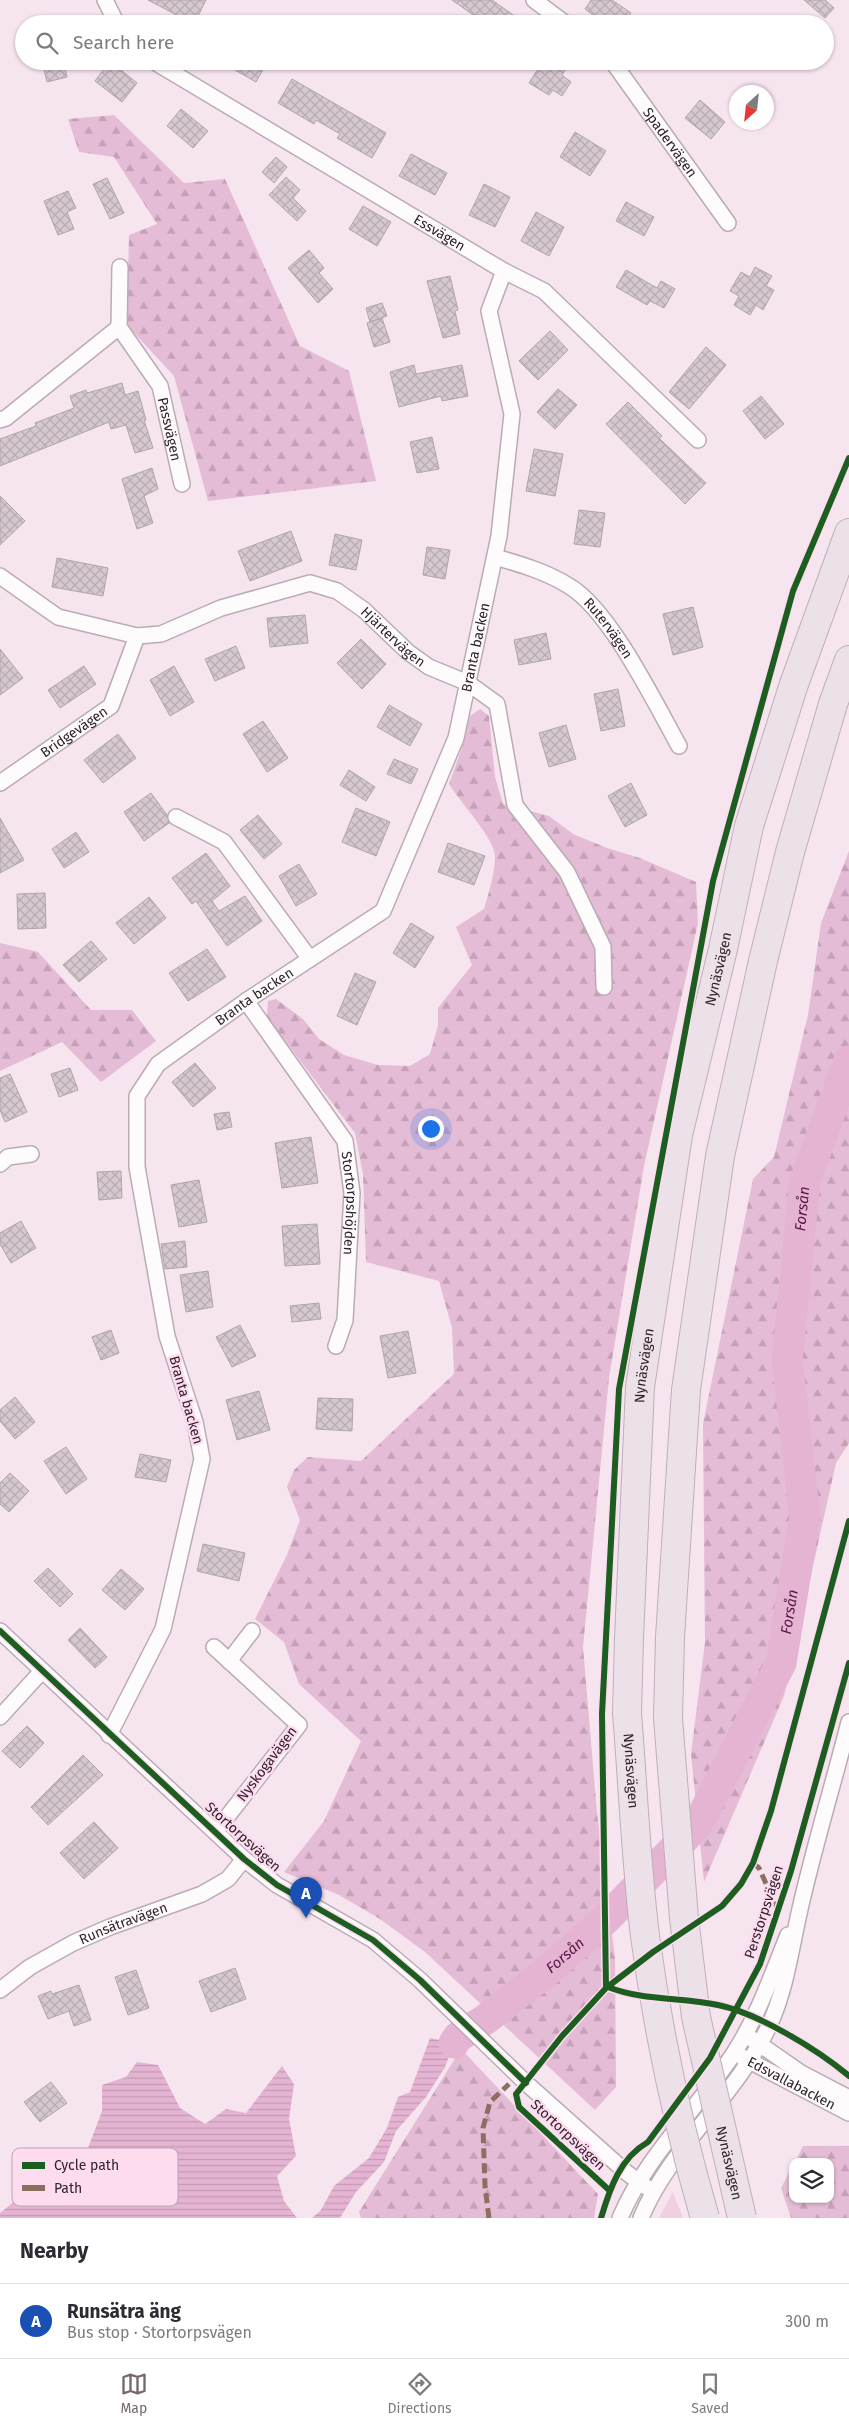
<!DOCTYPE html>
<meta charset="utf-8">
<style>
:root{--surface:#fff;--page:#f7f7f7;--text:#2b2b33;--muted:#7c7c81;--line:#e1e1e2;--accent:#756770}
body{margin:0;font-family:"Fira Sans",sans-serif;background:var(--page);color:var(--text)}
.controls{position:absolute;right:15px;bottom:15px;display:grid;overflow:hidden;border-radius:10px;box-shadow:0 1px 4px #0004}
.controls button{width:45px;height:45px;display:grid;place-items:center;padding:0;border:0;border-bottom:1px solid var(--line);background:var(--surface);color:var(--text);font:25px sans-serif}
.compass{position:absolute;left:729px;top:85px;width:45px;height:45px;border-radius:50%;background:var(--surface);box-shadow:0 1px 4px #0004;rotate:207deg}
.you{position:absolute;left:430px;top:1128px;width:18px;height:18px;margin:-12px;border:4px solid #fff;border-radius:50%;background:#1a73e8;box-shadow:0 0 0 8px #1a73e833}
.badge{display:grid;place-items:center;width:32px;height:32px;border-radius:50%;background:var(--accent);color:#fff;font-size:16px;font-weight:700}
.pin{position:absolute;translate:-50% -41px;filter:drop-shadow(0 1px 2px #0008)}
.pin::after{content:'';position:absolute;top:26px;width:18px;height:15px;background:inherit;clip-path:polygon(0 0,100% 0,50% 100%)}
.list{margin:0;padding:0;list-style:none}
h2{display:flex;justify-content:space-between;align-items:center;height:65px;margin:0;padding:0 20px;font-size:21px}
h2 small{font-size:16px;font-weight:400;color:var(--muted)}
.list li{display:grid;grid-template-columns:32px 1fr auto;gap:15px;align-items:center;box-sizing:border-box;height:75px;padding:0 20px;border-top:1px solid var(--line)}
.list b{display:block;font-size:19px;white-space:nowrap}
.list p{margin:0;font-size:16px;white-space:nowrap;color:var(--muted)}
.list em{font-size:16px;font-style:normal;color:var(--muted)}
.icon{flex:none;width:28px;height:28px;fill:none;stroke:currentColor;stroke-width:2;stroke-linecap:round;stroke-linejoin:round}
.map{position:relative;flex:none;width:849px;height:2218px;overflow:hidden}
.search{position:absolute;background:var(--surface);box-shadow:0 1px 4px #0004;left:15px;right:15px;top:15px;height:55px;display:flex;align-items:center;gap:12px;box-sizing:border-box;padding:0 18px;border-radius:28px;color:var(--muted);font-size:19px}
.sheet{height:140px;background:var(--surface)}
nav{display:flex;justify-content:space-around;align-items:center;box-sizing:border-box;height:70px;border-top:1px solid var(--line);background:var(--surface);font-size:14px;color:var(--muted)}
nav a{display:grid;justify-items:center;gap:2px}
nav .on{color:var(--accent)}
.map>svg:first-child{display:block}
.grass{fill:#f0cfe3}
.forest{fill:url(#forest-firs)}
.water{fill:url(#water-rules)}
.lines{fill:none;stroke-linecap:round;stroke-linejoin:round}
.river{stroke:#e4b4d2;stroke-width:31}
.building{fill:url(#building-cross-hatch);stroke:#b2a4ac}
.minor-casing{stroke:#baacb4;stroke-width:18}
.motorway-casing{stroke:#c0aeb9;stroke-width:30}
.minor{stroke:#fefbfd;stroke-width:15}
.motorway{stroke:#ece1e8;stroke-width:28}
.motorway-bridge-casing{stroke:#c0aeb9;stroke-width:30;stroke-linecap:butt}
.motorway-bridge{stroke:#ece1e8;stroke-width:28}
.quiet{stroke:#8d6e63;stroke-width:5;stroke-dasharray:10 5;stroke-linecap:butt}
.cycleway-casing{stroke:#fedcf0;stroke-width:9}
.cycleway{stroke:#1b5e20;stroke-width:6}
.labels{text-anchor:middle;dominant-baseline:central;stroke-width:5;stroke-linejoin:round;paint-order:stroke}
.street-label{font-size:14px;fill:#30232b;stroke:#fedcf0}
.water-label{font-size:15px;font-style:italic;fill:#5a1546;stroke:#fedcf0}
.key{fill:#fedcf0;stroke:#c0a4b5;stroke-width:1}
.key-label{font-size:14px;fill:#30232b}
</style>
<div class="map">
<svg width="849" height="2218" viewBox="0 0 849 2218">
<defs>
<pattern id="forest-firs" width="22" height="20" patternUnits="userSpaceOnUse" patternTransform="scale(1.25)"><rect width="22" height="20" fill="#e5bcd5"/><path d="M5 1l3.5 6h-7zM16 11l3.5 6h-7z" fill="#c5a1b7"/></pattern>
<pattern id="water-rules" width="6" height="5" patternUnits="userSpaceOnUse" patternTransform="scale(1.25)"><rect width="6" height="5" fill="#e4b4d2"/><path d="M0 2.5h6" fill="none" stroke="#c49ab4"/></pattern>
<pattern id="building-cross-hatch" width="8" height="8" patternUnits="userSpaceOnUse" patternTransform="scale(1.25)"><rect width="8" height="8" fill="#d6c8d0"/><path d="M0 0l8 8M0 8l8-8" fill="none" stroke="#b8acb3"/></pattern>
</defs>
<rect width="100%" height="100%" fill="#f6e4ef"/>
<path class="grass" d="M 673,2192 L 683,2218 L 659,2218 Z"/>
<path class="forest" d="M 114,115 L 184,183 L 225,179 L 300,346 L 349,371 L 376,481 L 208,501 L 174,376 L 127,325 L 129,235 L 157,224 L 114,157 L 79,152 L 68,119 Z
M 480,709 L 489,716 L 495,777 L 503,804 L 549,816 L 573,834 L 607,848 L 640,858 L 696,882 L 698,923 L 644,1166 L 609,1378 L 583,1647 L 597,1813 L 615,1958 L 616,2087 L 595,2110 L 425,1952 L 380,1919 L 339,1895 L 284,1872 L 324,1821 L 361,1741 L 299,1684 L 284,1642 L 255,1619 L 287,1555 L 300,1520 L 287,1487 L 294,1470 L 308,1457 L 361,1461 L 454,1374 L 452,1328 L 439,1281 L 366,1262 L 363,1174 L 355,1133 L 267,1017 L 268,1001 L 276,999 L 303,1019 L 319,1039 L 344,1055 L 378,1065 L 410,1066 L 430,1054 L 438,1025 L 438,1008 L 472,965 L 456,927 L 484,909 C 489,892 495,873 495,856 C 495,839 459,801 449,784 L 463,745 L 470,716 Z
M 849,851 L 849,1443 L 836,1463 L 784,1696 L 704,1882 L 691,1754 L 705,1642 L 703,1424 L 753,1179 L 774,1157 L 808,1015 L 821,923 Z
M 0,943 L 38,952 L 91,1010 L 132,1010 L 156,1041 L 101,1082 L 62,1042 L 0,1071 Z
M 461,2049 L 598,2194 L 594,2218 L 361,2218 L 359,2212 Z
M 803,2146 L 849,2146 L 849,2218 L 791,2218 L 781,2188 L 793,2165 L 793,2199 L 830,2199 L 830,2162 L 795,2162 Z"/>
<path class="water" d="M 430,2038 L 454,2043 L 445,2067 L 426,2097 L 396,2131 L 384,2162 L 356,2192 L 340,2218 L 312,2218 L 321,2210 L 334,2186 L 369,2158 L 387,2128 L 398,2097 L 410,2092 Z
M 137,2062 L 158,2065 L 180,2108 L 205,2124 L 226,2109 L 246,2113 L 282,2066 L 294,2084 L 289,2119 L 296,2156 L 277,2176 L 284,2201 L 297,2218 L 0,2218 L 0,2213 L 26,2192 L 37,2198 L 86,2179 L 88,2148 L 102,2111 L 102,2085 L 126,2077 Z"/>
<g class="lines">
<path class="river" id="s1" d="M 454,2043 L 458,2037 L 486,2019 L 552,1967 L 607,1918 L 698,1824 L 781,1663 L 805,1517 L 787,1360 L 805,1181 L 849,1061"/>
</g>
<path class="building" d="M 148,0 L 206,0 L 194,24 Z
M 452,0 L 492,0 L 526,24 L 486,24 Z
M 591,0 L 612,0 L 631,13 L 623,24 L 605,24 L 585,9 Z
M 804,0 L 825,0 L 834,8 L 825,18 Z
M 42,61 L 63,61 L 67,77 L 47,82 Z
M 110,61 L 137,83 L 122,102 L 95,81 Z
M 219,61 L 268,61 L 256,82 Z
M 543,61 L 571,61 L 562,75 L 571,82 L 562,96 L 553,90 L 549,95 L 529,83 Z
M 292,79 L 386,133 L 372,158 L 337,138 L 340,134 L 316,120 L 314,124 L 278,103 Z
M 700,100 L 725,122 L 711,139 L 685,118 Z
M 181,109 L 208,131 L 193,148 L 167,126 Z
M 575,132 L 606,151 L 590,176 L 560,157 Z
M 411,154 L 447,173 L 435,195 L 399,176 Z
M 276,157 L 287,167 L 274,183 L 262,172 Z
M 286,177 L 300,190 L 293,198 L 306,211 L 297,221 L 269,195 Z
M 107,178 L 124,213 L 110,219 L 93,184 Z
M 484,184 L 510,197 L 495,227 L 469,215 Z
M 68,191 L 76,208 L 67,212 L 74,229 L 58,235 L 44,201 Z
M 626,202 L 654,217 L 644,236 L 616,221 Z
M 363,206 L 391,222 L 377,246 L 349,229 Z
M 536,212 L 564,227 L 549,256 L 521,241 Z
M 309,250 L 324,268 L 319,273 L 333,289 L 318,303 L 288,268 Z
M 755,267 L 772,276 L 766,286 L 774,290 L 763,310 L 756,305 L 750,315 L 734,305 L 739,296 L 730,291 L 741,272 L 750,277 Z
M 626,270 L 657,288 L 661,281 L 675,289 L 664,308 L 650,301 L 647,305 L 616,287 Z
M 450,276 L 458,310 L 455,311 L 460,334 L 443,338 L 427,281 Z
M 382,303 L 387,316 L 370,322 L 366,308 Z
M 382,318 L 390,342 L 374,347 L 367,323 Z
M 550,331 L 568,350 L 538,380 L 519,361 Z
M 706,347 L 726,365 L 689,409 L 669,392 Z
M 414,365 L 416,374 L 462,365 L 468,396 L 442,401 L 441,396 L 399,407 L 390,372 Z
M 122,383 L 125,395 L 138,391 L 146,420 L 144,420 L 153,448 L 135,453 L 126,425 L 111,429 L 109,422 L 0,466 L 0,439 L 36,426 L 35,423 L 74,408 L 70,396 L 86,390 L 87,393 Z
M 558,389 L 577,405 L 555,429 L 537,412 Z
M 761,396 L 784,424 L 765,439 L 743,411 Z
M 628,402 L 662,436 L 659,438 L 706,483 L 685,504 L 606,424 Z
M 432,437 L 439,469 L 417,473 L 410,442 Z
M 534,449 L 563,454 L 555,496 L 526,491 Z
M 152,468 L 158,489 L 144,496 L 153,523 L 137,529 L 122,479 Z
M 0,496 L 25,521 L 0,545 Z
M 579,510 L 605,513 L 600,547 L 574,544 Z
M 291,531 L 302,561 L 250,581 L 238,551 Z
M 335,534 L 362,540 L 356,570 L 329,565 Z
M 427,547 L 450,550 L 445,579 L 423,575 Z
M 57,558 L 108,568 L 103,596 L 52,587 Z
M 693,607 L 703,647 L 673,655 L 663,614 Z
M 305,615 L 308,643 L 270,647 L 267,618 Z
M 546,633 L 551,659 L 519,665 L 514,640 Z
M 361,639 L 386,664 L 362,689 L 337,663 Z
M 236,646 L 245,668 L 215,681 L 205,659 Z
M 0,649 L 23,678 L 0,695 Z
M 84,666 L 96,684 L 60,708 L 48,690 Z
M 174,666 L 194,702 L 170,716 L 150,680 Z
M 618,689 L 625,726 L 601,731 L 594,694 Z
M 389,705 L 422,724 L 410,746 L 377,727 Z
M 263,721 L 288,758 L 267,772 L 243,734 Z
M 566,725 L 576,759 L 549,767 L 539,733 Z
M 118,734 L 136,758 L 103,783 L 84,760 Z
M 394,759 L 418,769 L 411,784 L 387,774 Z
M 349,770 L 375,787 L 366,801 L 340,785 Z
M 631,783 L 647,815 L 625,827 L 608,796 Z
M 151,793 L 167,815 L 169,823 L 144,841 L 124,812 Z
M 356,808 L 390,822 L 376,856 L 342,842 Z
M 258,815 L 282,844 L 264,859 L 240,830 Z
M 0,818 L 24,860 L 0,873 Z
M 76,832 L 89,852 L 64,868 L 52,849 Z
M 448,843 L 485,856 L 474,885 L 438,872 Z
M 206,853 L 230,886 L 212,901 L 219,911 L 245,896 L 262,921 L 227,946 L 196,901 L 192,904 L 172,878 Z
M 299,864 L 317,894 L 296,906 L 279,876 Z
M 45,893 L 46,928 L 18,929 L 17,894 Z
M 149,897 L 166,918 L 134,944 L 116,923 Z
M 411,923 L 434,937 L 415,968 L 393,953 Z
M 91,941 L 107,959 L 79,982 L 63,965 Z
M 207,949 L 226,977 L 188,1001 L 169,973 Z
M 355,973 L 376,982 L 357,1025 L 337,1016 Z
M 195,1063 L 216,1088 L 193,1107 L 172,1082 Z
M 70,1068 L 78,1090 L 59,1097 L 51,1074 Z
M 10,1074 L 27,1112 L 5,1122 L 0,1110 L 0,1078 Z
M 229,1112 L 232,1127 L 217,1130 L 214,1114 Z
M 311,1137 L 318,1183 L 282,1188 L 275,1143 Z
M 121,1171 L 122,1198 L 99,1200 L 97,1172 Z
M 199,1180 L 207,1222 L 179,1227 L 171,1185 Z
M 21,1221 L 36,1248 L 11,1263 L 0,1244 L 0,1233 Z
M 317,1224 L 320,1264 L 285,1266 L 282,1226 Z
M 185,1241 L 187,1267 L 165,1269 L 161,1244 Z
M 208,1271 L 213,1307 L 186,1312 L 180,1275 Z
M 319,1303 L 321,1319 L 292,1322 L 290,1306 Z
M 240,1325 L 256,1356 L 232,1367 L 216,1337 Z
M 111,1330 L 119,1353 L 101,1360 L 92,1337 Z
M 408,1331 L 416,1373 L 388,1378 L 380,1336 Z
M 259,1391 L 270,1430 L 237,1440 L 226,1400 Z
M 15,1397 L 35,1422 L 15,1439 L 0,1421 L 0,1410 Z
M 318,1398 L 353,1399 L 352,1431 L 316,1429 Z
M 66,1447 L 87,1479 L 66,1494 L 44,1461 Z
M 140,1454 L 171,1460 L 166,1482 L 135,1477 Z
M 10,1473 L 29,1491 L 9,1512 L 0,1504 L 0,1483 Z
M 203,1544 L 245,1553 L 239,1581 L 197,1571 Z
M 48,1568 L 73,1594 L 60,1607 L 34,1581 Z
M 121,1569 L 144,1589 L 125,1610 L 102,1590 Z
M 80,1628 L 107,1657 L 95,1668 L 68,1640 Z
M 27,1726 L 44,1743 L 20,1768 L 2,1751 Z
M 83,1755 L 103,1775 L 48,1825 L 31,1807 Z
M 94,1822 L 118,1848 L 84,1879 L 60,1853 Z
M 235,1968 L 246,1999 L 211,2012 L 199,1981 Z
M 136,1970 L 149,2008 L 128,2015 L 115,1977 Z
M 79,1985 L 91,2020 L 74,2026 L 69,2011 L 48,2019 L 38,1996 L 51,1991 L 52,1994 Z
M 51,2082 L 67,2103 L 40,2122 L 24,2102 Z"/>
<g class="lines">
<g class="minor-casing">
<g id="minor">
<path d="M 105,0 L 117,24"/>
<path d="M 534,0 L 566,24"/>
<path id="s2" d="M 153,61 L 504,271 L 544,291 L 698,440"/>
<path id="s3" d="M 612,61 L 728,223"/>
<path id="s4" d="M 120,267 L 119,327 L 160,386 L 182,484"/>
<path d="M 0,420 L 6,418 L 119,327"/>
<path id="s5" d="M 495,557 C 520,564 547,572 569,586 C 610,610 655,703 679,746"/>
<path id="s6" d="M 0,576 L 58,617 L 137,636 L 161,634 L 221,608 L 310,583 L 337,591 L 364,610 L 408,652 L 429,667 L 468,683 L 497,704 L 515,805 L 567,872 L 603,947 L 604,987"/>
<path id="s7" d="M 0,783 L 111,706 L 137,636"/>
<path d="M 176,817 L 224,842 L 310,959"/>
<path id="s8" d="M 246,1001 L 345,1141 L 352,1193 L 345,1320 L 336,1346"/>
<path d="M 0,1164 L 8,1157 L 31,1154"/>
<path d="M 0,1631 L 244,1859 L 277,1885 L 373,1940 L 420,1980 L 526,2083 L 627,2173 L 653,2192"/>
<path d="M 214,1647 L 299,1725 L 216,1831"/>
<path d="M 229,1661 L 252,1631"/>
<path d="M 0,1717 L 42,1671"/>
<path id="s9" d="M 109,1735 L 163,1629 L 202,1459 L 195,1422 L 167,1336 L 137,1167 L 137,1096 L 158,1064 L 246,1001 L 383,911 L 456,738 L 499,536 L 512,414 L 489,311 L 504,271"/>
<path id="s10" d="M 0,1990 L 30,1967 L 73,1943 L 110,1927 L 202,1894 L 228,1879 L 244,1859"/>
<path d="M 752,2039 L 801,2073 L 849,2098"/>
<path id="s11" d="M 742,2057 L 849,2113"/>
<path d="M 620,2218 C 646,2156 698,2108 734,2053 C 758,2016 772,1974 788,1935"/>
<path d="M 641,2218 C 669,2149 737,2095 769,2026 C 786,1990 791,1948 800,1909 C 814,1847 833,1785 849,1722"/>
</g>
</g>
<g class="motorway-casing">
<g id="motorway">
<path id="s12" d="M 627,1713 L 629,1638 L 640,1387 L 678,1135 L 723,949 L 749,826 L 794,684 L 849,533"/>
<path d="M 668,1718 L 670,1637 L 686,1390 L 720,1156 L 763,961 L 790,852 L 833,704 L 849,660"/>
</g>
</g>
<use href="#minor" class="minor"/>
<use href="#motorway" class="motorway"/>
<g class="motorway-bridge-casing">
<g id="motorway-bridge">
<path id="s13" d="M 627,1713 C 633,1787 636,1863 645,1936 C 658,2032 678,2125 705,2218"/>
<path id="s14" d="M 668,1718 L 684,1918 L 696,2017 L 742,2218"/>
</g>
</g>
<use href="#motorway-bridge" class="motorway-bridge"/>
<path class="quiet" d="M 753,1863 L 759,1868 L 778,1910
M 489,2218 L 485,2186 L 483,2128 L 490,2102 L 509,2084"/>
<g class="cycleway-casing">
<path id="cycleway" d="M 0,1631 L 244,1859 L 277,1885 L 373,1940 L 420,1980 L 526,2083
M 608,1987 C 643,2001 681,1997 718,2005 C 758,2013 818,2050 849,2076
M 606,1988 L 602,1714 L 619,1389 L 713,881 L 793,591 L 849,458
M 609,2190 L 519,2107 L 516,2094 L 562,2036 L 606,1988 L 653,1952 L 722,1906 L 741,1884 L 753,1863 L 771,1811 L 849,1521
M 601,2218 C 610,2188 620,2158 648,2142 L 710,2058 L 760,1964 L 791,1871 L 849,1663"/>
</g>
<use href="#cycleway" class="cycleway"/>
</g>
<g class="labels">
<g class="street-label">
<text stroke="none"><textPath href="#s3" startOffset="100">Spadervägen</textPath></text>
<text stroke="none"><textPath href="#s2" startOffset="334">Essvägen</textPath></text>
<text stroke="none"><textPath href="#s4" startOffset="176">Passvägen</textPath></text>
<text stroke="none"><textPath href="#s5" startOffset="138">Rutervägen</textPath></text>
<text stroke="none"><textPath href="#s6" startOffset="435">Hjärtervägen</textPath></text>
<text stroke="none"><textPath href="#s9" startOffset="1255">Branta backen</textPath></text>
<text stroke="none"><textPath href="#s7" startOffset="90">Bridgevägen</textPath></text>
<text stroke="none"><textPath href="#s12" startOffset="752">Nynäsvägen</textPath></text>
<text stroke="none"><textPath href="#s9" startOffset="820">Branta backen</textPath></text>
<text stroke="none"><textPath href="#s8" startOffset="234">Stortorpshöjden</textPath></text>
<text stroke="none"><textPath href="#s12" startOffset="348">Nynäsvägen</textPath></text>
<text transform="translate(186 1400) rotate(74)">Branta backen</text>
<text transform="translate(267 1764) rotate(-53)">Nyskogavägen</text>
<text stroke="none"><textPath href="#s13" startOffset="58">Nynäsvägen</textPath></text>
<text transform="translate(243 1837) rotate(42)">Stortorpsvägen</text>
<text transform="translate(764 1912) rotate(-72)">Perstorpsvägen</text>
<text stroke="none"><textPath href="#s10" startOffset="141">Runsätravägen</textPath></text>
<text stroke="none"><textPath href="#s11" startOffset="56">Edsvallabacken</textPath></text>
<text transform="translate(568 2135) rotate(43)">Stortorpsvägen</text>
<text stroke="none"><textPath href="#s14" startOffset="450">Nynäsvägen</textPath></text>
</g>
<g class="water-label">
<text stroke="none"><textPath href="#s1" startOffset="968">Forsån</textPath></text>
<text stroke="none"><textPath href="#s1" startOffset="562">Forsån</textPath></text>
<text stroke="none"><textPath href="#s1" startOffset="142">Forsån</textPath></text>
</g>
</g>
<rect x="12" y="2148" width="166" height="58" rx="8" class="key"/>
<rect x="22" y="2162" width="23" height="7" fill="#1b5e20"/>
<rect x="22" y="2185" width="23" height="6" fill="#8d6e63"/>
<g class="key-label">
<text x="54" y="2170">Cycle path</text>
<text x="54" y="2193">Path</text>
</g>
</svg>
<div class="controls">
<button><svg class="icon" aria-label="layers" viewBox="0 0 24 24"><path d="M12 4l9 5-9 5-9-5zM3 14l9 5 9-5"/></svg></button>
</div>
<svg class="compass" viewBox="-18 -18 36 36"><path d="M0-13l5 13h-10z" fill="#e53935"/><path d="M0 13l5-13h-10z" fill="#7c7c81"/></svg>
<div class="you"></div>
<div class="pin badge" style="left:306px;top:1918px;background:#1a4fb4">A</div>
<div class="search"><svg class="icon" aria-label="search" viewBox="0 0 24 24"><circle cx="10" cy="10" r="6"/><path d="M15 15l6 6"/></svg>Search here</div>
</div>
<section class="sheet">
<h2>Nearby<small></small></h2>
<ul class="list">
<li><span class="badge" style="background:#1a4fb4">A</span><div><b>Runsätra äng</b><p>Bus stop · Stortorpsvägen</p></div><em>300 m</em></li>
</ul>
</section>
<nav>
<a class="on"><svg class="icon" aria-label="map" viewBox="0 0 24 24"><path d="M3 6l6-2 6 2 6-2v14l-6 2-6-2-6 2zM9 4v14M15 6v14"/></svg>Map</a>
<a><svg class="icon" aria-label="directions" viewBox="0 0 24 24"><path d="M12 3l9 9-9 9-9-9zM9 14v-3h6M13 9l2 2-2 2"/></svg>Directions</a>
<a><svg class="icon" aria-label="saved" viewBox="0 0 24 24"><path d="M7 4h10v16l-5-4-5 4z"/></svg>Saved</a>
</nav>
